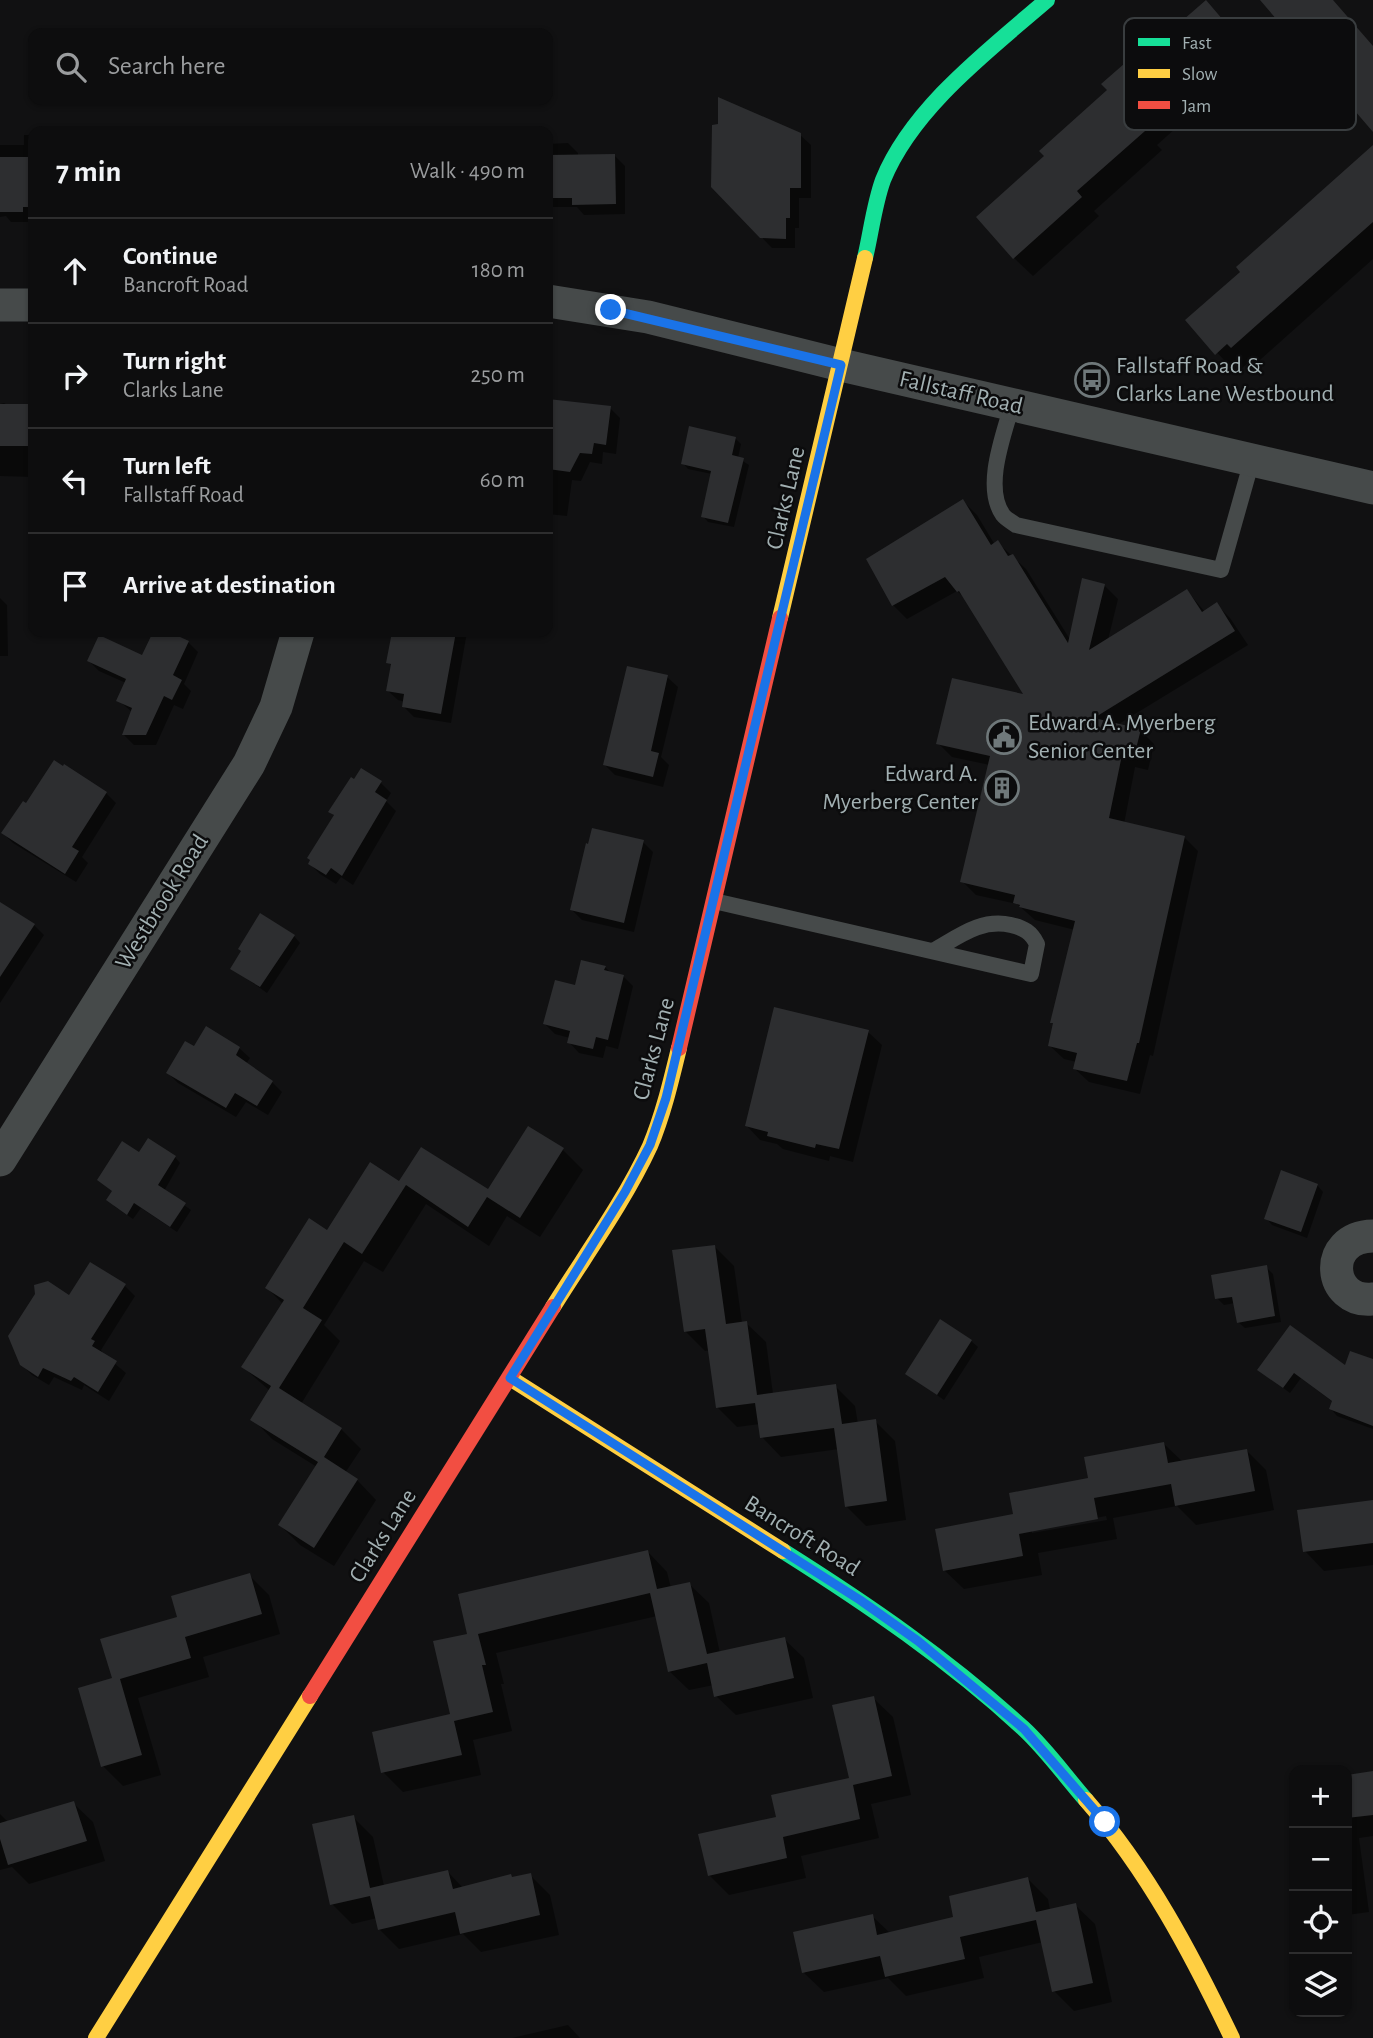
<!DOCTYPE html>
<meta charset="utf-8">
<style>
:root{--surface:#0d0d0e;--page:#161617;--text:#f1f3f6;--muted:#9a9c9e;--line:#2d2d2e}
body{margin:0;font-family:"Alegreya Sans",sans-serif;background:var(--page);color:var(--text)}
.controls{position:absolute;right:21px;bottom:21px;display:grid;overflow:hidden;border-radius:14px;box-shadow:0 2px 5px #0004}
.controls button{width:63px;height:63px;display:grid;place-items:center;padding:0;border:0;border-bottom:2px solid var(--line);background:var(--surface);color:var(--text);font:35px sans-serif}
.stop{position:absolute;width:21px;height:21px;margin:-16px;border:5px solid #1a73e8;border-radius:50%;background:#fff}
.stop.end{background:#1a73e8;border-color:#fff;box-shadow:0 2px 7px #0008}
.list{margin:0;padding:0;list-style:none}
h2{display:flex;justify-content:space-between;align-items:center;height:91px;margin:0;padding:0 28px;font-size:30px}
h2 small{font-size:23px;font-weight:400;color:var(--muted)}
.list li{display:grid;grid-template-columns:46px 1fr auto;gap:21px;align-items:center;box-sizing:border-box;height:105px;padding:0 28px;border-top:2px solid var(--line)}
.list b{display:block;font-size:26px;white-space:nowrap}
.list p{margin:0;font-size:23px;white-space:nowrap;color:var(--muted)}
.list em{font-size:23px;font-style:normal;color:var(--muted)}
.icon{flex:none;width:38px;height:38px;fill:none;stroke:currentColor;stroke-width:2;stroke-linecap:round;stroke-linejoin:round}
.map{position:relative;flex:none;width:1373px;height:2038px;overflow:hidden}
.search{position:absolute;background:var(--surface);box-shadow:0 2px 5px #0004;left:28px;top:28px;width:525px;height:77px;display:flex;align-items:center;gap:18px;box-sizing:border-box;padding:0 24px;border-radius:14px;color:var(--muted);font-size:26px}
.panel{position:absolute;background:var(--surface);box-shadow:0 2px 5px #0004;left:28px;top:126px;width:525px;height:511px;border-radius:14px}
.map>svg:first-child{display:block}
.shadow{fill:#0007;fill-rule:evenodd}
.building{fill:#2d2e30}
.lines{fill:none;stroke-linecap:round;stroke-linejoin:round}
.lane{stroke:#464a4a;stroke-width:16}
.street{stroke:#464a4a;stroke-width:33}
.fast{stroke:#16e098;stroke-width:16}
.slow{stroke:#ffcf43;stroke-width:16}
.jam{stroke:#f24e42;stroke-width:16}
.route{stroke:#1a73e8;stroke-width:9}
.labels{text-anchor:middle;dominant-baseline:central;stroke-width:5;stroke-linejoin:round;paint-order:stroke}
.poi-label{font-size:24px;fill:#a2b0b2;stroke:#0c0c0d;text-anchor:start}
.street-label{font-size:24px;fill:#a2b0b2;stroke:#0c0c0d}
.key{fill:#0c0c0d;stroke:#393d3f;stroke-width:2}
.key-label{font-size:19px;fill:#a2b0b2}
</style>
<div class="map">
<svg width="1373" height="2038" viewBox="0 0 1373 2038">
<rect width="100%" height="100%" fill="#111112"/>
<path class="shadow" d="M 1205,2 L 1252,53 L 1221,80 L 1225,84 L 1157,145 L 1162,150 L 1094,211 L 1099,216 L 1033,276 L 1014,258 L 1046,156 Z
M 24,135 L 33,135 L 33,222 L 11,222 L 6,216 L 0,217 L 0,145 L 24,145 Z
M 800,135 L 811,145 L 811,198 L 799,198 L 799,228 L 795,228 L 795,248 L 772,248 L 712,186 Z
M 568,143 L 578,153 L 578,157 L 615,156 L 625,166 L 625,214 L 584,215 L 577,207 L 548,207 L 548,144 Z
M 1373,152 L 1373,259 L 1252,367 L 1248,363 L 1236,373 L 1187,320 Z
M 548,401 L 610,408 L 620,418 L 616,454 L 603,452 L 602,464 L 590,462 L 581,481 L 572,480 L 567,516 L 548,514 Z
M 4,403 L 9,406 L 33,405 L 33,477 L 0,476 L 0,404 Z
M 736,439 L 741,444 L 738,458 L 749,465 L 734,527 L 708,522 L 703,516 L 712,474 L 688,469 L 683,463 Z
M 963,501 L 977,515 L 995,545 L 998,543 L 1026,569 L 1071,641 L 1105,586 L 1118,599 L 1108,640 L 1187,591 L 1205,612 L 1216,604 L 1230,618 L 1248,645 L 1117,725 L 1140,730 L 1154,744 L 1148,770 L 1135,767 L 1124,824 L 1184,837 L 1198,851 L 1153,1056 L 1150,1055 L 1140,1094 L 1089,1082 L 1075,1069 L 1077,1062 L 1064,1059 L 1050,1046 L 1055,1025 L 1052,1022 L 1075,930 L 1035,920 L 1017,904 L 976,895 L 962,881 L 990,765 L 952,757 L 938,743 L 1027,697 L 966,599 L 957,591 L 907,619 L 893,605 L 869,560 Z
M 0,598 L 7,605 L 8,656 L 0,656 Z
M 155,632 L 162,634 L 165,632 L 188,642 L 198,652 L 184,684 L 191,691 L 183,709 L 174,705 L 156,745 L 134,745 L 124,735 L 132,712 L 118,700 L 126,683 L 99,671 L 89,661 L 143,657 Z
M 417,632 L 467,632 L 451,723 L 414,717 L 404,707 L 405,702 L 398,700 L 387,690 L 392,666 L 388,662 L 416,636 Z
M 667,677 L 678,687 L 661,757 L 669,765 L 663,787 L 615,775 L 605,765 Z
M 361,770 L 381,783 L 391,793 L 386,801 L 396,811 L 353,885 L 341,877 L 336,884 L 320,874 L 310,864 L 335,817 L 331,812 Z
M 106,793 L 116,803 L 82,857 L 88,863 L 76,882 L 13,843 L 3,833 L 27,806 Z
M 643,842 L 653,852 L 634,932 L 582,920 L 572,910 Z
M 0,904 L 34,925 L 44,935 L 0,1003 Z
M 294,936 L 300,943 L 267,993 L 232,968 Z
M 605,967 L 611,973 L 623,976 L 633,986 L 618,1049 L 606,1046 L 603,1058 L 579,1053 L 569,1042 L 570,1038 L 555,1034 L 545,1024 L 577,987 Z
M 868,1032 L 882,1045 L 853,1162 L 830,1156 L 829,1161 L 783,1149 L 777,1144 L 760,1140 L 747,1126 Z
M 239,1048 L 250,1058 L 246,1064 L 272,1082 L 282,1092 L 268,1115 L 246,1102 L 236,1117 L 178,1083 L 168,1073 L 194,1049 Z
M 529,1128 L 563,1150 L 583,1170 L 540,1237 L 507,1216 L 489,1246 L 426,1204 L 383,1272 L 364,1261 L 324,1325 L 340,1341 L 301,1404 L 341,1429 L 361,1449 L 345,1473 L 357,1480 L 376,1500 L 334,1566 L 300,1545 L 280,1525 L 317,1467 L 272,1439 L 253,1419 L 270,1391 L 243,1367 L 283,1304 L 267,1288 L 328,1232 L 400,1183 L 489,1191 Z
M 140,1154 L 175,1157 L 180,1163 L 164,1191 L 191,1210 L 177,1232 L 141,1208 L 133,1219 L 114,1206 L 114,1192 Z
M 1317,1185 L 1323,1192 L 1307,1238 L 1272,1225 L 1266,1218 Z
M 714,1246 L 734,1266 L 742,1323 L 746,1323 L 766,1342 L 773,1394 L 835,1386 L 855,1406 L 858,1424 L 875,1421 L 895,1441 L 906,1520 L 866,1526 L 846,1506 L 839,1449 L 781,1457 L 762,1437 L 760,1424 L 737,1427 L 718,1408 L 710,1350 L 705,1351 L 685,1331 Z
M 1266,1267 L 1273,1274 L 1281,1322 L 1245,1328 L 1238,1322 L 1235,1303 L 1224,1305 L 1217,1298 Z
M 125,1286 L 135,1296 L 101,1350 L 103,1354 L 126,1373 L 109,1401 L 84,1385 L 82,1390 L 54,1377 L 49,1385 L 32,1375 L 21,1364 L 70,1297 Z
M 971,1341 L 978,1347 L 944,1400 L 907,1374 Z
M 1373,1361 L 1373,1429 L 1337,1416 L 1331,1409 L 1333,1402 L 1301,1378 L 1290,1393 L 1259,1370 L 1346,1368 Z
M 1164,1444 L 1183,1462 L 1247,1451 L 1266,1470 L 1274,1510 L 1196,1525 L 1177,1506 L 1113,1518 L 1117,1539 L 1038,1553 L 1042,1575 L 964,1589 L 944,1570 L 1016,1515 ZM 1106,1516 L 1107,1520 L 1032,1533 L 1032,1530 Z
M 1373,1502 L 1373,1565 L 1324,1571 L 1305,1551 Z
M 648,1552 L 667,1572 L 671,1588 L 689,1584 L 709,1603 L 720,1653 L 784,1639 L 804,1658 L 813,1698 L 736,1715 L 716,1696 L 714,1685 L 689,1690 L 669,1671 L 657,1616 L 496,1653 L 504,1684 L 501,1684 L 512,1731 L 473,1740 L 481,1775 L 403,1792 L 383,1772 L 452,1715 L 469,1635 Z
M 249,1575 L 269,1595 L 280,1634 L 203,1657 L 209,1677 L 138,1698 L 161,1775 L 123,1786 L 103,1766 L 114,1679 L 179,1619 Z
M 873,1698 L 893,1717 L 911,1795 L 871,1804 L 879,1838 L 801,1856 L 806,1878 L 729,1895 L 709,1875 L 778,1818 L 851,1779 Z
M 1373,1773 L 1373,1836 L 1359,1838 L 1369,1912 L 1347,1915 L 1347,1777 Z
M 73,1803 L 93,1822 L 105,1861 L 29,1884 L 12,1867 L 0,1870 L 0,1814 L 8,1822 Z
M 353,1817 L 373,1837 L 384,1886 L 448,1872 L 463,1888 L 530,1875 L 550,1895 L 559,1935 L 481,1952 L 463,1934 L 399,1949 L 379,1929 L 377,1918 L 352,1924 L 332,1904 Z
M 1028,1879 L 1048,1899 L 1050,1910 L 1075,1905 L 1095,1924 L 1112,2002 L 1074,2011 L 1054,1991 L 1043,1942 L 979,1957 L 984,1978 L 906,1996 L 888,1978 L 824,1992 L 804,1973 L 872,1916 L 890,1933 L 956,1918 Z
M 568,2025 L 580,2038 L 512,2038 Z"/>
<path class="building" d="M 1206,0 L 1235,34 L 1204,61 L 1208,65 L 1140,125 L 1145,131 L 1077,191 L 1082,197 L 1013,259 L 976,217 L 1044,156 L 1039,151 L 1107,90 L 1101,84 L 1171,23 L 1175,27 Z
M 1260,0 L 1333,0 L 1373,46 L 1373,132 Z
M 718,97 L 801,133 L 801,188 L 790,188 L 790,218 L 786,218 L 786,239 L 760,238 L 711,187 L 712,125 L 718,124 Z
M 1373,145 L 1373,222 L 1231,348 L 1227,344 L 1215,355 L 1185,320 L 1240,272 L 1236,267 Z
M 615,154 L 616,204 L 572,205 L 572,198 L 548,198 L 548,155 Z
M 0,157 L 33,157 L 33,207 L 23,207 L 23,212 L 0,212 Z
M 548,399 L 611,406 L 606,445 L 594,443 L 592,454 L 580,453 L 570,472 L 548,469 Z
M 0,404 L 33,404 L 33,446 L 0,446 Z
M 689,426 L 736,437 L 732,455 L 744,458 L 728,523 L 701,517 L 711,471 L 681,464 Z
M 963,499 L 991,545 L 998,540 L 1008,556 L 1013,554 L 1068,643 L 1082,578 L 1105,584 L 1089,650 L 1187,589 L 1202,612 L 1217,602 L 1235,631 L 1094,718 L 1141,729 L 1134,757 L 1122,755 L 1109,818 L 1185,836 L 1139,1043 L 1137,1043 L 1127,1081 L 1073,1069 L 1077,1053 L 1048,1046 L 1053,1023 L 1050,1023 L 1075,921 L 1019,907 L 1020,905 L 1013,903 L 1015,895 L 960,882 L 990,756 L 936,744 L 952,678 L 1023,694 L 959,591 L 957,592 L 945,577 L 892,606 L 866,559 Z
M 153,632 L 169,632 L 189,641 L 173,675 L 182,680 L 172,700 L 164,696 L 146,735 L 122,735 L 132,708 L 116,701 L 126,679 L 87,661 L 99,635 L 142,655 Z
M 392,632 L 431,637 L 432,632 L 456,632 L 441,714 L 402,707 L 404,694 L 386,691 L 391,664 L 386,663 Z
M 627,666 L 668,675 L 651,751 L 659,753 L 653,777 L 603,765 Z
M 54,760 L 63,766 L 64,764 L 107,792 L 72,847 L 79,851 L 65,874 L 1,833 L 23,801 L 26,803 Z
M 361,768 L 382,781 L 375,792 L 387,800 L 342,876 L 331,868 L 326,875 L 308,864 L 310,860 L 307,858 L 334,815 L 328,812 L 351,777 L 354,779 Z
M 592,828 L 644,840 L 624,923 L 570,910 L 586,843 L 588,844 Z
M 0,902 L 35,924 L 0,977 Z
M 260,913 L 295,935 L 260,987 L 230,969 L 241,951 L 238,949 Z
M 581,960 L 606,966 L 604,970 L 624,975 L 608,1040 L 596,1037 L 593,1049 L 567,1043 L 570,1031 L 543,1024 L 555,980 L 575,985 Z
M 774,1007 L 869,1030 L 839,1149 L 816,1144 L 815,1148 L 767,1136 L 768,1132 L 745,1126 Z
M 206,1026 L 240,1047 L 236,1055 L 273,1081 L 257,1106 L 235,1093 L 226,1108 L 166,1073 L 185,1041 L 194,1046 Z
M 528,1126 L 564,1148 L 520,1218 L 487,1197 L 468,1227 L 406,1185 L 362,1254 L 344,1242 L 303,1308 L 322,1320 L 279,1388 L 342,1428 L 324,1457 L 358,1479 L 314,1548 L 278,1525 L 318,1462 L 250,1420 L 271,1386 L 241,1367 L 284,1300 L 265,1288 L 309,1218 L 327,1230 L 370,1162 L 399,1181 L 421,1147 L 488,1189 Z
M 148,1138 L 176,1156 L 158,1185 L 186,1203 L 170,1227 L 134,1203 L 127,1215 L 106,1200 L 112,1191 L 97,1180 L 122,1141 L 139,1152 Z
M 1281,1170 L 1318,1184 L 1301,1232 L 1264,1219 Z
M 715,1245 L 726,1324 L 747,1321 L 757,1395 L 836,1384 L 842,1424 L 876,1419 L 887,1501 L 845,1507 L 834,1428 L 760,1438 L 755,1403 L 716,1408 L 705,1329 L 684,1332 L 672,1250 Z
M 90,1262 L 126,1284 L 91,1339 L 95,1341 L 92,1346 L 117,1361 L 98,1392 L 74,1377 L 71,1381 L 43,1368 L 38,1377 L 20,1365 L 8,1336 L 35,1294 L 34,1285 L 48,1281 L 69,1295 Z
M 1267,1265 L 1275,1316 L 1237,1323 L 1232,1297 L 1215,1299 L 1211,1275 Z
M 940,1319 L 972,1340 L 937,1395 L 905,1374 Z
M 1290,1325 L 1345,1365 L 1350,1351 L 1373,1359 L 1373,1426 L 1329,1409 L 1332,1401 L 1294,1373 L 1283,1388 L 1257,1370 Z
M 1164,1442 L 1168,1463 L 1247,1449 L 1255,1491 L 1175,1506 L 1171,1484 L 1094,1498 L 1098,1519 L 1019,1534 L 1023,1556 L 943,1571 L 935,1529 L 1013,1514 L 1009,1493 L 1088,1478 L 1084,1457 Z
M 1373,1500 L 1373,1543 L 1303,1552 L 1297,1510 Z
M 648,1550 L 657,1589 L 690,1582 L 707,1654 L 785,1637 L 794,1678 L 714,1697 L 707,1663 L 668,1672 L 650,1593 L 548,1617 L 478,1634 L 486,1665 L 482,1665 L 493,1712 L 454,1721 L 462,1755 L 381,1773 L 372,1732 L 450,1714 L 433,1641 L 467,1634 L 458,1594 Z
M 250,1573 L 262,1614 L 185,1637 L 191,1658 L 120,1679 L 142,1755 L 101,1767 L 78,1688 L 112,1678 L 100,1639 L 177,1617 L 171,1596 Z
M 874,1696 L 892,1776 L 853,1785 L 860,1819 L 783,1837 L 787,1858 L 708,1876 L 698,1834 L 776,1817 L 771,1795 L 849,1778 L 832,1705 Z
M 1373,1771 L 1373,1815 L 1347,1818 L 1347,1775 Z
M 74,1801 L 87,1841 L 8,1865 L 0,1839 L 0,1823 Z
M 354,1815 L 370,1888 L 448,1870 L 453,1889 L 511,1874 L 512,1877 L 531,1873 L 540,1915 L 460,1934 L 455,1912 L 378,1930 L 370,1896 L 330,1905 L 312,1824 Z
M 1028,1877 L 1036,1912 L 1076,1903 L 1093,1983 L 1052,1992 L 1036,1920 L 960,1937 L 965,1959 L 885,1977 L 880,1956 L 802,1973 L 793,1932 L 873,1914 L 877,1935 L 953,1917 L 949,1896 Z"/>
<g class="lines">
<path class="lane" d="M 1012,405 C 1004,434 983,487 1003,515 C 1006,519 1012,522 1016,525 L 1221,570 L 1252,460
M 714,901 L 1031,974 L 1037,944 C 1031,932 1024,928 1011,925 C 981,918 958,937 933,951"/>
<path class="street" d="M 548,301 L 648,317 L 841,365 L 1373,488
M 0,305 L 33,305
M 0,1160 L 249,764 L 276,707 L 298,632
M 1373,1236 C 1321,1237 1328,1304 1373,1299"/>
<path class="fast" d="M 865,258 C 871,233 874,205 883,180 C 912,108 989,50 1047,0
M 783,1551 C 867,1604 949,1660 1023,1728 C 1046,1749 1065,1776 1086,1800"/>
<path class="slow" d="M 780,618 L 865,258
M 553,1307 C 586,1254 624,1202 650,1146 C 663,1115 671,1081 679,1048
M 510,1378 L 783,1551
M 1086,1800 C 1148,1871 1191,1953 1232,2038
M 96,2038 L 310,1696"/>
<path class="jam" d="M 679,1048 L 780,618
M 310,1696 L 553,1307"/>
</g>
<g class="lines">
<path class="route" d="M 611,310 L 841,365 L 666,1098 L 650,1145 L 625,1192 L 510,1378 L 860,1600 L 918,1641 L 1024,1729 L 1105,1822"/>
</g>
<defs>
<g id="bus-ring" transform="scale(1.75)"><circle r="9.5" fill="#0c0c0d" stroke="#6f787a" stroke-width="1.5"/><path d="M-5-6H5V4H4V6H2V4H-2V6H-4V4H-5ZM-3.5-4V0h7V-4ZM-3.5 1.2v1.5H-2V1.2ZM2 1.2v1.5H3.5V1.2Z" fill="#6f787a"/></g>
<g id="civic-ring" transform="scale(1.75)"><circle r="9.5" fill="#0c0c0d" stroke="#6f787a" stroke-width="1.5"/><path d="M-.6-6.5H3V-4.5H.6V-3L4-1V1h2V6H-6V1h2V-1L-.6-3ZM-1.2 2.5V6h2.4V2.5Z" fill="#6f787a"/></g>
<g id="building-ring" transform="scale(1.75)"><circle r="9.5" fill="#0c0c0d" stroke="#6f787a" stroke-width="1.5"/><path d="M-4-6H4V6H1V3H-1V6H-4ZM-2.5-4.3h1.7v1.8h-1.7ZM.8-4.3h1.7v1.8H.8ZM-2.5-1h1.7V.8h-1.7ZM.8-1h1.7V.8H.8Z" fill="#6f787a"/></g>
</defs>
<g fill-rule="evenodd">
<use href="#bus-ring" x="1092" y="380"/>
<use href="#civic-ring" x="1004" y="737"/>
<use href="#building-ring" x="1002" y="788"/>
</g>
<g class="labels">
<g class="poi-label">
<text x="1116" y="366">Fallstaff Road &amp;<tspan x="1116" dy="28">Clarks Lane Westbound</tspan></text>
<text x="1028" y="723">Edward A. Myerberg<tspan x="1028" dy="28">Senior Center</tspan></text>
<text x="978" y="774" text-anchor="end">Edward A.<tspan x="978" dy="28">Myerberg Center</tspan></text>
</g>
<g class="street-label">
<text transform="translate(961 393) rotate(13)">Fallstaff Road</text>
<text transform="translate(786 498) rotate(-77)">Clarks Lane</text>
<text transform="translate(162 902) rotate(-58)">Westbrook Road</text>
<text transform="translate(654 1049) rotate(-75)">Clarks Lane</text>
<text transform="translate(383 1536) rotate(-58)">Clarks Lane</text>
<text transform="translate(802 1536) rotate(32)">Bancroft Road</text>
</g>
</g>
<rect x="1124" y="18" width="232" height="112" rx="10" class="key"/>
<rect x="1138" y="38" width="32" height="8" fill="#16e098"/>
<rect x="1138" y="69" width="32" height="9" fill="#ffcf43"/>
<rect x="1138" y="101" width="32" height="8" fill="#f24e42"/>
<g class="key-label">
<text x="1182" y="49">Fast</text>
<text x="1182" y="80">Slow</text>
<text x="1182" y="112">Jam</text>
</g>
</svg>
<div class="controls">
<button>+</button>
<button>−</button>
<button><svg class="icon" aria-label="locate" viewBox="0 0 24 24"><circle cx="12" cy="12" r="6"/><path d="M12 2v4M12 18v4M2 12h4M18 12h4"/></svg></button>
<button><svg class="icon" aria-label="layers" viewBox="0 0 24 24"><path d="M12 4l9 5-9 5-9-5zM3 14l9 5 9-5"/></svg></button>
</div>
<div class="stop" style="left:1105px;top:1822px"></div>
<div class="stop end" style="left:611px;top:310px"></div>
<div class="search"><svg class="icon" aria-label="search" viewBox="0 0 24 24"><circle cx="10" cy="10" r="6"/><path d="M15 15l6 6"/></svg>Search here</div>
<section class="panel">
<h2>7 min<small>Walk · 490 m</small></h2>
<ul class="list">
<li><svg class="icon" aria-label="ahead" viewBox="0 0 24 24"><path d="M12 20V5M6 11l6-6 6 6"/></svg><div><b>Continue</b><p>Bancroft Road</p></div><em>180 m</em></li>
<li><svg class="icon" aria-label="right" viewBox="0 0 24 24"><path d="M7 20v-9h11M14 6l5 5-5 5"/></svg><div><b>Turn right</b><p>Clarks Lane</p></div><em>250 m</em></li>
<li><svg class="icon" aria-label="left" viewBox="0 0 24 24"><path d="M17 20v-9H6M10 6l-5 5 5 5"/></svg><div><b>Turn left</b><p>Fallstaff Road</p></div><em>60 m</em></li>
<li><svg class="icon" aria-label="arrive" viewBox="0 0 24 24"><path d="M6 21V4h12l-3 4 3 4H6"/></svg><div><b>Arrive at destination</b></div></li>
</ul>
</section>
</div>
